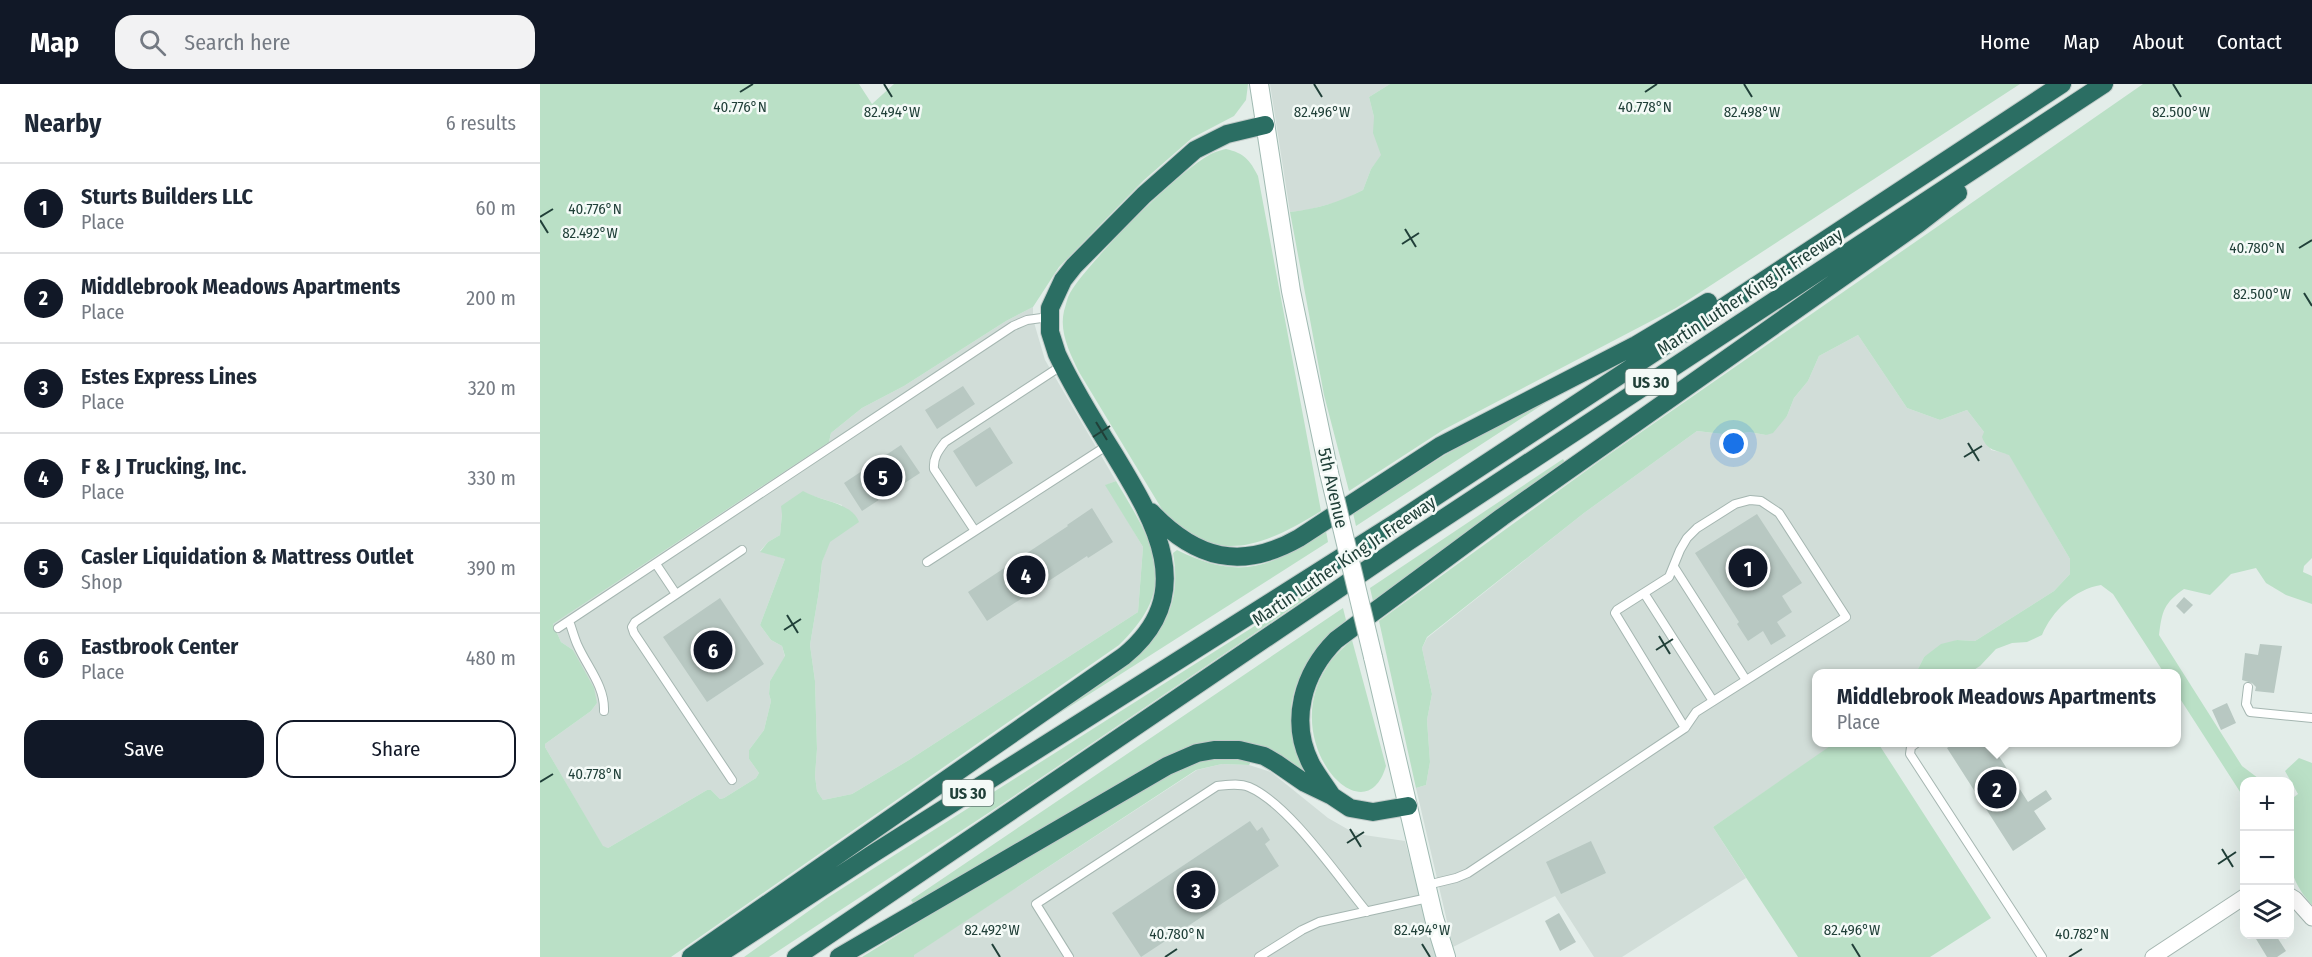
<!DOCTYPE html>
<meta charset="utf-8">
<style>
:root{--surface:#fff;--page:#f2f2f3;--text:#1f2937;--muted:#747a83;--line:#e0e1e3;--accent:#111827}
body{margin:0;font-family:"Fira Sans Condensed",sans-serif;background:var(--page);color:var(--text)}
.controls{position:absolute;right:18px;bottom:18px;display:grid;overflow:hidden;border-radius:12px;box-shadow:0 6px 24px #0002}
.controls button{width:54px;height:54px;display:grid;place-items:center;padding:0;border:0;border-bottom:2px solid var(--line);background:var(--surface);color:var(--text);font:30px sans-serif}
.you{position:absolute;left:1194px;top:360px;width:21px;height:21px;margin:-15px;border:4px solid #fff;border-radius:50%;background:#1a73e8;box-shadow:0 0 0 9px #1a73e833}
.badge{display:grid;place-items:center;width:39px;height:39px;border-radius:50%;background:var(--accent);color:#fff;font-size:20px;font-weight:700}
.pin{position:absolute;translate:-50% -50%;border:3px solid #fff;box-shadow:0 2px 6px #0006}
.popup{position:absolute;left:1272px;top:585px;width:369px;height:78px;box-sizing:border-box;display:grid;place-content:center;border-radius:12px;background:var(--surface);filter:drop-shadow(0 2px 4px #0005);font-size:20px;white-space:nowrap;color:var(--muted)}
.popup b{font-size:22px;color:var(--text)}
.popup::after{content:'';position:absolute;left:50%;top:100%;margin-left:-12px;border:12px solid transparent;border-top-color:var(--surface)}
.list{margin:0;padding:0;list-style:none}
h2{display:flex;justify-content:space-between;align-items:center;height:78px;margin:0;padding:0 24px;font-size:26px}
h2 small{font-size:20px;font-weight:400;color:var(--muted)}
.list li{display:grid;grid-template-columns:39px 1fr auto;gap:18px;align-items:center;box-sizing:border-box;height:90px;padding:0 24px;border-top:2px solid var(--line)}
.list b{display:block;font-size:22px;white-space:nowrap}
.list p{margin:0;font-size:20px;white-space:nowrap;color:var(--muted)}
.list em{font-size:20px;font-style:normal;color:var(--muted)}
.actions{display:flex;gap:12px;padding:18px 24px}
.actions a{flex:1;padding:14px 0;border:2px solid var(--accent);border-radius:18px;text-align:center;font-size:21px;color:var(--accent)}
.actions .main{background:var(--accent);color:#fff}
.icon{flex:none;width:33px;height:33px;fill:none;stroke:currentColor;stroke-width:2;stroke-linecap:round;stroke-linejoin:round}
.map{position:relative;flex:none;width:1772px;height:873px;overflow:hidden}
header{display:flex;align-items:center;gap:36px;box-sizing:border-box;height:84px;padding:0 30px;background:var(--accent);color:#fff}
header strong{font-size:28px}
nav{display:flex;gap:33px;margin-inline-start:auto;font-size:21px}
.search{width:420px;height:54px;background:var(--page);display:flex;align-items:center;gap:15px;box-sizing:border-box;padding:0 21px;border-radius:18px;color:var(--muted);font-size:22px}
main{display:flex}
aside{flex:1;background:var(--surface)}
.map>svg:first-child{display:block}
.built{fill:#d1ddd8}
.green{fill:#bae0c6}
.building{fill:#b8c8c2}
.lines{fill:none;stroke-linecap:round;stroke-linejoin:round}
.lane-casing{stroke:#a5b6b1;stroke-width:10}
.street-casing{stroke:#a5b6b1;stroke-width:17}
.secondary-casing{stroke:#a0bab2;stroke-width:20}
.highway-casing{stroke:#c1cac8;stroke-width:20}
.lane{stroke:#fff;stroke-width:8}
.street{stroke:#fff;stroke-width:15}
.secondary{stroke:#fff;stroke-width:18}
.highway{stroke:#2b6e63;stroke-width:18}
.secondary-bridge-casing{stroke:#a0bab2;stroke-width:20;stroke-linecap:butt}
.secondary-bridge{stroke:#fff;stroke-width:18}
.ticks{fill:none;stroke:#214039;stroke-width:2}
.labels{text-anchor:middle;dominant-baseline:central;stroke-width:5;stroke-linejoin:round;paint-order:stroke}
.shield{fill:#f4faf7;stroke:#607872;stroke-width:1.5}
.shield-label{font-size:16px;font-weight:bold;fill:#214039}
.street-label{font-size:18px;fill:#214039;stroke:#f4faf7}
.ticks-label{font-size:15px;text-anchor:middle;fill:#214039;stroke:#f4faf7;stroke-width:5;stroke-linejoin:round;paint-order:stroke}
</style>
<header>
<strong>Map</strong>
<div class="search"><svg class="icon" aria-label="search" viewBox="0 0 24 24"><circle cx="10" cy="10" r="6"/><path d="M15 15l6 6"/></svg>Search here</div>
<nav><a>Home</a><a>Map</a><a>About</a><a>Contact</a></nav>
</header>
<main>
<aside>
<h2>Nearby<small>6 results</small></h2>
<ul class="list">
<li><span class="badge">1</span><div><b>Sturts Builders LLC</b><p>Place</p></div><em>60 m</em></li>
<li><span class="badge">2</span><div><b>Middlebrook Meadows Apartments</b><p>Place</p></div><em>200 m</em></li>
<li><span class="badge">3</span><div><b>Estes Express Lines</b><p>Place</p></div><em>320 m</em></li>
<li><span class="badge">4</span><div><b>F &amp; J Trucking, Inc.</b><p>Place</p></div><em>330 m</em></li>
<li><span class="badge">5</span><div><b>Casler Liquidation &amp; Mattress Outlet</b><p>Shop</p></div><em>390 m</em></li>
<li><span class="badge">6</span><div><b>Eastbrook Center</b><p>Place</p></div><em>480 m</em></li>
</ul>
<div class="actions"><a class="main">Save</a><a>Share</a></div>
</aside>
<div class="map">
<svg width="1772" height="873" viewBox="0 0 1772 873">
<rect width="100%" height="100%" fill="#e3ede9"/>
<path class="built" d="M 730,0 L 850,0 L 829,13 L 834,33 L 834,49 L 842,71 L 831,85 L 823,106 L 801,117 L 767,126 L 750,128 Z
M 493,223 L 493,235 L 505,276 L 576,397 L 566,401 L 603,463 L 598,528 L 369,676 L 312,710 L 283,716 L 277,707 L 275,692 L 277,665 L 275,597 L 270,561 L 279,507 L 282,478 L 302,421 L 270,411 L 242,430 L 240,451 L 228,458 L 220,467 L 245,475 L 220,541 L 231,556 L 242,562 L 245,573 L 230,597 L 229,610 L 231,617 L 224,646 L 209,666 L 209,675 L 219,689 L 216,694 L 184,714 L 180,715 L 171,706 L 167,706 L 68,764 L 63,763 L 5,663 L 5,660 L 51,627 L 57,619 L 33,566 L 21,558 L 13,540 L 289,358 L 291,349 L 322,324 L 364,302 L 466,237 Z
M 1318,251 L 1367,324 L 1400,336 L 1427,326 L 1444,348 L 1451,366 L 1469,370 L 1530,475 L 1530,490 L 1514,507 L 1435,557 L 1417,556 L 1384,573 L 1376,589 L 1277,590 L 1277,658 L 1296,659 L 1173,743 L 1206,794 L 1082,873 L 1054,873 L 1015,812 L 913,863 L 876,704 L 886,701 L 890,678 L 887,636 L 892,610 L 882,564 L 887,554 L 1044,429 L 1157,347 L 1191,351 L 1209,348 L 1226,351 L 1247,332 L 1254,314 L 1268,297 L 1279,272 Z
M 682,680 L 709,681 L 731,688 L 788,734 L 809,746 L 824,751 L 865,757 L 896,873 L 374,873 L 373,871 L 657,686 Z"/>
<path class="green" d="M 0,0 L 319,0 L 332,20 L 354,0 L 708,0 L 706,16 L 694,32 L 652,54 L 604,96 L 519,183 L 493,223 L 466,237 L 364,302 L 322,324 L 291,349 L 289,358 L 13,540 L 21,558 L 33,566 L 54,604 L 57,619 L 51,627 L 5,660 L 5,663 L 63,762 L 68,764 L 167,706 L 171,706 L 180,715 L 184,714 L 216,694 L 219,689 L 209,675 L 209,666 L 224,646 L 231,617 L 229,610 L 230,597 L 245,572 L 242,562 L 231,556 L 220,541 L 245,475 L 220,468 L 228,458 L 240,451 L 242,430 L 241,422 L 263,407 C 279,417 312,418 319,438 L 290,458 L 282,478 L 279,507 L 270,561 L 275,597 L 277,665 L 275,692 L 277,707 L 283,716 L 312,710 L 369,676 L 598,528 L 603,463 L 565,401 L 576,397 C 613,459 642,501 579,561 L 131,873 L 0,873 Z
M 850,0 L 1480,0 L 1136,224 L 903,346 L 809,407 L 784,311 L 750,128 C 776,125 800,118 823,106 L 831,85 L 841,71 L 833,49 L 834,33 L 829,13 Z
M 1603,0 L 1772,0 L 1772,474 L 1764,482 L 1763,488 L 1772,492 L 1772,520 L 1746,511 L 1726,499 L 1716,484 L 1691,490 L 1670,511 L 1644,505 C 1624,519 1622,527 1619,551 L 1702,682 L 1722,697 L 1704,698 L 1704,714 L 1637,610 L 1637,590 L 1624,589 L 1573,510 L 1561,501 C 1535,505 1512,527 1502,551 L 1487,558 L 1472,559 L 1456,565 L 1440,582 L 1429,589 L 1376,589 L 1384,573 L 1401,560 L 1417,556 L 1435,557 L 1514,507 L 1530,490 L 1530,475 L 1469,371 C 1456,366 1447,367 1442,353 L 1444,348 L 1427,326 L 1400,336 L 1367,324 L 1318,251 L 1279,272 L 1268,297 L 1254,314 L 1247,332 L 1233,349 L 1226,351 L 1209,348 L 1191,351 L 1157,347 L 1044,429 L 887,553 L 882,564 L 892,610 L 887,636 L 890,678 L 886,701 L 876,704 L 839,537 L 1061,376 Z
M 686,65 C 704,69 710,76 718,92 L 781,427 C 726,461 674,485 623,427 L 539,288 C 530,269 519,248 524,227 C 526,221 527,214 530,209 C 547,179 642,83 673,69 C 677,67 682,66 686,65 Z
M 1004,316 L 1005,319 L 816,442 L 813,429 L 903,372 Z
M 1023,375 L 1025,378 L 833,517 L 830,504 Z
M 786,447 L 788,458 L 515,632 C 521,624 537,615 547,608 C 600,572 646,542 633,469 L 637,466 C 700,497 730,484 786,447 Z
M 779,501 L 781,504 L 740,532 L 462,720 L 229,873 L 204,873 L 287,814 Z
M 803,524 L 806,536 C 775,565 742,603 753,649 C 756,661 761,673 765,685 L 762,687 C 713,648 671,649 618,678 L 374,820 L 371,816 Z
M 812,556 L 846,682 C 825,755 737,658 787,583 C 793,572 803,564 812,556 Z
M 1296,658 L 1338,659 L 1451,834 L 1390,873 L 1258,873 L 1173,743 Z
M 675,673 L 712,676 L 709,681 L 682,680 L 656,686 L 374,871 L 374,873 L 322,873 L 430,806 L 638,685 Z
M 1759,674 L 1772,679 L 1772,821 C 1741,788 1749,758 1750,716 L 1758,710 L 1745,687 Z"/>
<path class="building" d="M 423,302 L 435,320 L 397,345 L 385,326 Z
M 450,343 L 473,379 L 436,403 L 413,367 Z
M 361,361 L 380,389 L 322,427 L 304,399 Z
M 552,424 L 573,458 L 548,474 L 547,472 L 447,537 L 428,508 L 528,442 L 527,441 Z
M 1217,430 L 1262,499 L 1242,512 L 1252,528 L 1237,538 L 1246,552 L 1231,561 L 1223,547 L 1208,557 L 1197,540 L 1199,538 L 1155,469 Z
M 1644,513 L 1653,521 L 1644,530 L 1636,522 Z
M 180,514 L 224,580 L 167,618 L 123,553 Z
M 1720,560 L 1742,562 L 1734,609 L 1715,607 L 1716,603 L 1712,599 L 1702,596 L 1705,569 L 1718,571 Z
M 1687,619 L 1696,639 L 1681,646 L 1672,626 Z
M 1416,658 L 1450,658 L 1488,718 L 1506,706 L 1512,715 L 1494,727 L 1506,745 L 1473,767 L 1407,664 Z
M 710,737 L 717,747 L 722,743 L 730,756 L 725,760 L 739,782 L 601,873 L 572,829 Z
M 1051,757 L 1066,789 L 1021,810 L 1006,778 Z
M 1019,829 L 1036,858 L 1020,867 L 1005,837 Z
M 1713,850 L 1735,850 L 1746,867 L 1737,873 L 1727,873 Z"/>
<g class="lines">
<g class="lane-casing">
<path id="lane" d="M 435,447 L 394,385 C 393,374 398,367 405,358 L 521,282
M 387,478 L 568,361
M 116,480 L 136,510
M 1134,483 L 1206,596
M 1104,509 L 1173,617
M 29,537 C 32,545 34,553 37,560 C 47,583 65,602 64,627
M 18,544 L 473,242 L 487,236 L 509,233
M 1708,603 L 1706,620 L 1710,628 L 1772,634
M 1378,658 L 1371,663 L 1370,670 L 1502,873
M 192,696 L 94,549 L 92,543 L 95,538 L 202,466
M 887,801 L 916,794 L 928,789 L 1145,644 L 1156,628 L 1306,533 L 1239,429 L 1221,417 L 1210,416 L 1195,420 L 1157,444 L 1147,454 L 1140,466 L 1129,493 L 1077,526 L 1075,529 L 1145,644
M 529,873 L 496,820 L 677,702 C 688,701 699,699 709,703 C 749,720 798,793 827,828
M 719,873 L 762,846 L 779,838 L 888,814"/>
</g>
<g class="street-casing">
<path id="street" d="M 1750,812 L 1755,815 L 1772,834
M 1613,873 L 1704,813"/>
</g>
<g class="secondary-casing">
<path id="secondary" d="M 719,0 L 751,207 L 789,389
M 833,573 L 894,834 L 906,873"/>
</g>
<g class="highway-casing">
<path id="highway" d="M 611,428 C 656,475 701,487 759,454 L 900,362 L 1096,261 L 1168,218
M 792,712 C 785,701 777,691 771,680 C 749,637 763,589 796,556 L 962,433 L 1378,140 L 1418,109
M 151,873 L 584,572 C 660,510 614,436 574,370 C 554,338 533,304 517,270 L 510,248 L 510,224 L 523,196 L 534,182 L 604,111 L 655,66 L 687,50 L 725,41
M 175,873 L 334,769 L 860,436 L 1522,0
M 256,873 L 866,459 L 1564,0
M 299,873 L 627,682 L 657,669 L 674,666 L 699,666 L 724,672 L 736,679 L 765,699 L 792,712 L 810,724 L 833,728 L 868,722"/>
</g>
<use href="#lane" class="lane"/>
<use href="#street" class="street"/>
<use href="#secondary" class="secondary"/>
<use href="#highway" class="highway"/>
<g class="secondary-bridge-casing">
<path id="secondary-bridge" d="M 789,389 L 833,573"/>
</g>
<use href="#secondary-bridge" class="secondary-bridge"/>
</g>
<path class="ticks" d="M 344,0 L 352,13M 774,0 L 782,13M 1204,0 L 1212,13M 1633,0 L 1641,13M 200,8 L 213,0M 1105,8 L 1117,0M 0,133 L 13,125M 0,136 L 8,149M 865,145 L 876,163M 862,160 L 879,149M 1759,164 L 1772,156M 1764,209 L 1772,222M 556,338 L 567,356M 553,353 L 570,342M 1428,359 L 1439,377M 1424,373 L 1442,362M 247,531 L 258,549M 244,546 L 261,535M 1119,552 L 1130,570M 1116,566 L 1133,555M 0,698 L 13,690M 810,745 L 821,763M 807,759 L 824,748M 1682,765 L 1693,783M 1678,780 L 1696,768M 452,860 L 460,873M 882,860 L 890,873M 1312,860 L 1320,873M 625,873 L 637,865M 1529,873 L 1542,865"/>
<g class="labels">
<g class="shield">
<rect x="1085.5" y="285" width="51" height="26" rx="4.5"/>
<rect x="402.5" y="696" width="51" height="26" rx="4.5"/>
</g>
<g class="shield-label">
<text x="1111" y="298">US 30</text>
<text x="428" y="709">US 30</text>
</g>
<g class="street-label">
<text transform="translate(1210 208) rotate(-33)">Martin Luther King Jr. Freeway</text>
<text transform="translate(793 404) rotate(77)">5th Avenue</text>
<text transform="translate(804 477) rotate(-34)">Martin Luther King Jr. Freeway</text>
</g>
</g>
<g class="ticks-label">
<text x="200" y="28">40.776°N</text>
<text x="1105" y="28">40.778°N</text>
<text x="352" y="33">82.494°W</text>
<text x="782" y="33">82.496°W</text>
<text x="1212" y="33">82.498°W</text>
<text x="1641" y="33">82.500°W</text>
<text x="55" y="130">40.776°N</text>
<text x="50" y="154">82.492°W</text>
<text x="1717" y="169">40.780°N</text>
<text x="1722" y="215">82.500°W</text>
<text x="55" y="695">40.778°N</text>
<text x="452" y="851">82.492°W</text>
<text x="882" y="851">82.494°W</text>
<text x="1312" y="851">82.496°W</text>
<text x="637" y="855">40.780°N</text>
<text x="1542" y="855">40.782°N</text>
</g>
</svg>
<div class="controls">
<button>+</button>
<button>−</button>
<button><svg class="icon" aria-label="layers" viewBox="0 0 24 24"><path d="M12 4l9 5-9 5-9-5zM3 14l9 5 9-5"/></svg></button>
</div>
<div class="you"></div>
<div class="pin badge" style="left:1208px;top:484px">1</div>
<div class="pin badge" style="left:1457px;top:705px">2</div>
<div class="popup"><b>Middlebrook Meadows Apartments</b>Place</div>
<div class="pin badge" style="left:656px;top:806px">3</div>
<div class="pin badge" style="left:486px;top:491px">4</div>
<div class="pin badge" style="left:343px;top:393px">5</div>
<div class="pin badge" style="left:173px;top:566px">6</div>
</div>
</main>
